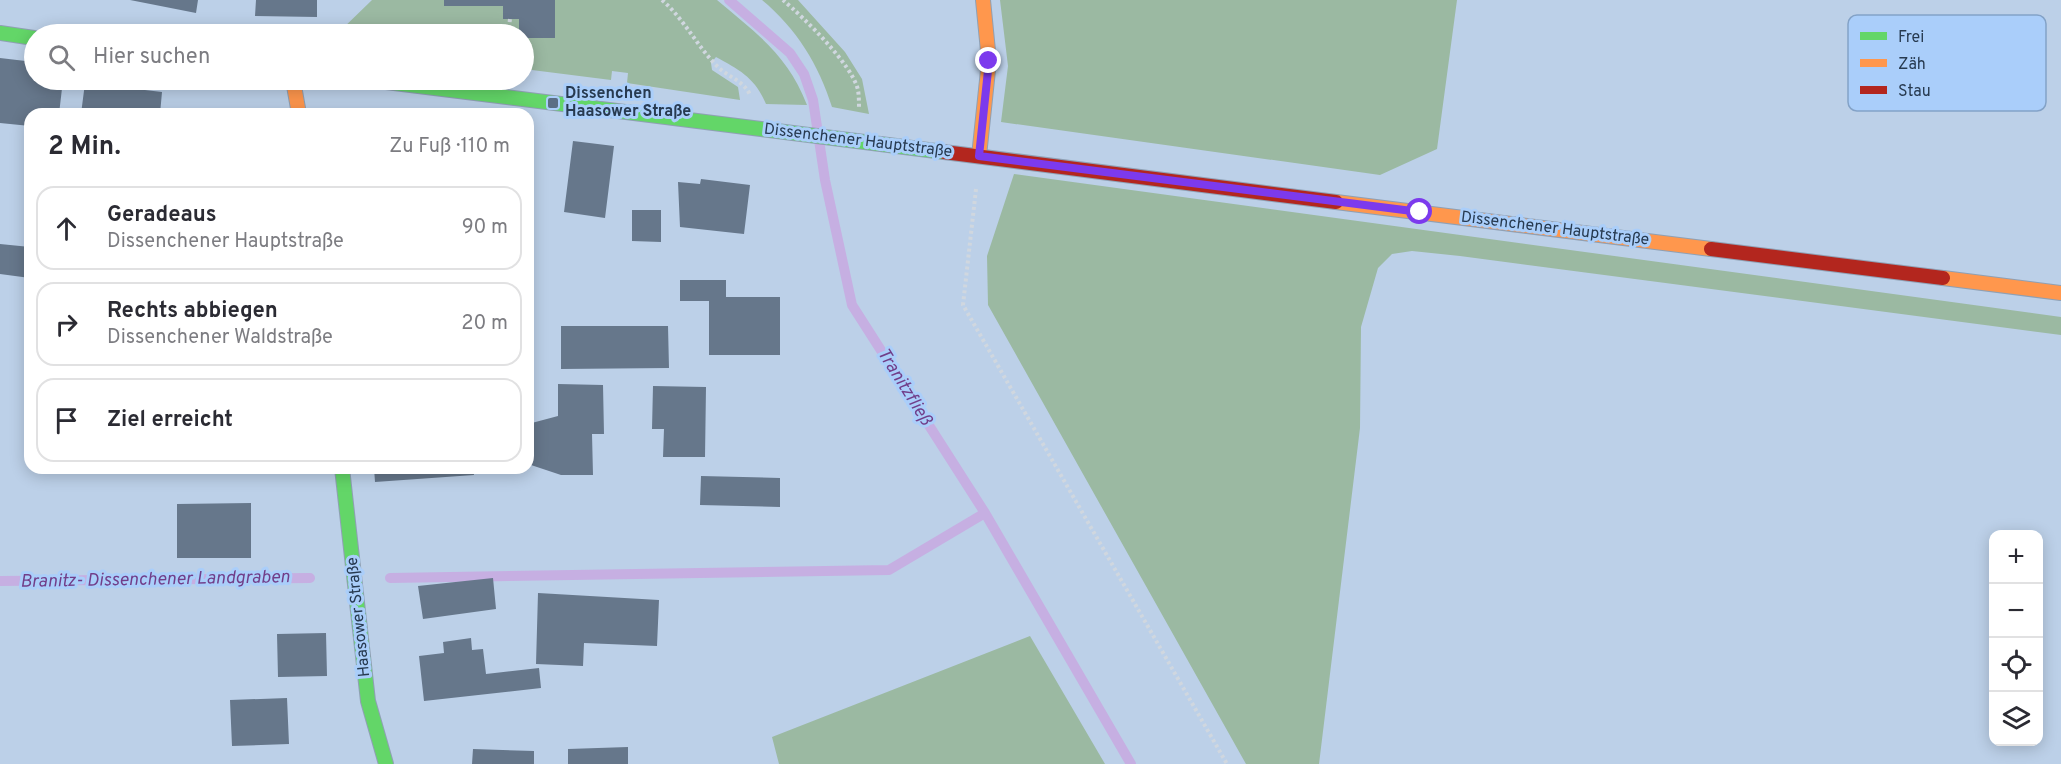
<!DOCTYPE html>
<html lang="de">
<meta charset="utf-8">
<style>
:root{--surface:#fff;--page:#f2f2f3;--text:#2b2b33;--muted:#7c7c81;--line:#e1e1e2}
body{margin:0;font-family:Overpass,sans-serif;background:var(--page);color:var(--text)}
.controls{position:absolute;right:18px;bottom:18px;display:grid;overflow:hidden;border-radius:12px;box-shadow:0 3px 15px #0003}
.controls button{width:54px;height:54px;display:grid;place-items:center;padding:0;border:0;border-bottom:2px solid var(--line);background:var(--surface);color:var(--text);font:30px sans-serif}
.stop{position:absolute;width:18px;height:18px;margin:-14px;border:4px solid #7c3aed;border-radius:50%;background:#fff}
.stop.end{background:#7c3aed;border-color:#fff;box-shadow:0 2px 6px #0008}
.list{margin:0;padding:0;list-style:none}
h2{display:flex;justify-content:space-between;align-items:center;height:78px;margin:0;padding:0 24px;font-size:26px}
h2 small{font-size:20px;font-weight:400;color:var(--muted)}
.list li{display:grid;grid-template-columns:39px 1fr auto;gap:18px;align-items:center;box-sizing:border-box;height:84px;margin:0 12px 12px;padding:0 12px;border:2px solid var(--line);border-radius:18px}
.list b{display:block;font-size:22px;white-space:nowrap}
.list p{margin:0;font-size:20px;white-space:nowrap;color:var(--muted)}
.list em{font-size:20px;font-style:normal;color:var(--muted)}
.icon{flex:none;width:33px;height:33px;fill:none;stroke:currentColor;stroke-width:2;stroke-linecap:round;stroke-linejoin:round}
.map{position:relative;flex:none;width:2061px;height:764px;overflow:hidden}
.search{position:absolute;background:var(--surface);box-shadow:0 3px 15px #0003;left:24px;top:24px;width:510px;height:66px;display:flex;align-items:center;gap:15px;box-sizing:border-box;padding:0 21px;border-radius:33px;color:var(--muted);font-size:22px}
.panel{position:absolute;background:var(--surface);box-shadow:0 3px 15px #0003;left:24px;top:108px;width:510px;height:366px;border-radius:18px}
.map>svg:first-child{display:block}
.green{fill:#9bb9a2}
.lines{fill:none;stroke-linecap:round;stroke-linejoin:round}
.stream{stroke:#c6afe2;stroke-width:10}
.building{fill:#66778b}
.fast-casing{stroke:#8fa0b4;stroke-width:16}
.slow-casing{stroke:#8fa0b4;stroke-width:16}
.jam-casing{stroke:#8fa0b4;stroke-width:16}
.path{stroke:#d0d7df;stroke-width:4;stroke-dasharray:3 3;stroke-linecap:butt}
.fast{stroke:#63d668;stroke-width:14}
.slow{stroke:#ff974d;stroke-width:14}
.jam{stroke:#b3261e;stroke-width:14}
.route{stroke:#7c3aed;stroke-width:8}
.poi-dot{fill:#5b6e85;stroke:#aacefa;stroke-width:2}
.labels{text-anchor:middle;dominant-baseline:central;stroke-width:6;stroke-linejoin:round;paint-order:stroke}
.poi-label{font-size:16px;font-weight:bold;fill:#273a50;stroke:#aacefa;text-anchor:start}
.street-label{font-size:16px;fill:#273a50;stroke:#aacefa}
.water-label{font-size:18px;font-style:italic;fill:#713e89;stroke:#aacefa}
.key{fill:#aacefa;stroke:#83a2c7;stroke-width:1.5}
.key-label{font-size:16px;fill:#273a50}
</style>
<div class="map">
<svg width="2061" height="764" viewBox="0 0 2061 764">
<rect width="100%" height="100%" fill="#bcd0e8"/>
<path class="green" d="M 372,0 L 717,0 C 756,33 788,55 807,105 L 766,104 C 755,78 740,70 716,57 L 711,63 L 712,70 L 738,87 L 740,100 L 627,83 L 628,73 L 612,71 L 611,80 L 524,69 L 524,34 L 338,33 Z
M 762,0 L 798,0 L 845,52 L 862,79 L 869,114 L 832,107 C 819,65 796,28 762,0 Z
M 1000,0 L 1457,0 L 1437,149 L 1380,175 L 1001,122 L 1008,66 Z
M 1014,174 L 2061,317 L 2061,335 L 1460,256 L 1412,251 L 1392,254 L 1378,268 L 1361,327 L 1360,428 L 1319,764 L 1246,764 L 988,305 L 987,256 Z
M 1030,636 L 1105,764 L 779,764 L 772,737 Z"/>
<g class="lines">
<path class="stream" d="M 729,0 L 790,53 L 804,74 L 813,100 L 825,180 L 852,305 L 985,513 L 1131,764
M 390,578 L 889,570 L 985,513
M 0,581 L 310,578"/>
</g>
<path class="building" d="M 130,0 L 198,0 L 196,13 Z
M 256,0 L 317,0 L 317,17 L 255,16 Z
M 444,0 L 555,0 L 555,38 L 524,38 L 524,34 L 519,34 L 519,19 L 503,19 L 503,6 L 444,6 Z
M 0,58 L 34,62 L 34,80 L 63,80 L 59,114 L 37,111 L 37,114 L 30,114 L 30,126 L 0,123 Z
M 85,83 L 162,92 L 160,114 L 81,114 Z
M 573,141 L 614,146 L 605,218 L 564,212 Z
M 701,179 L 750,185 L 744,234 L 680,227 L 678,182 L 700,184 Z
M 632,210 L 661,210 L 661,242 L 632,241 Z
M 0,244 L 30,247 L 30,278 L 0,274 Z
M 680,280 L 726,280 L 726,297 L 780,297 L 780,355 L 709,355 L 709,301 L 680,301 Z
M 561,326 L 668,326 L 669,368 L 561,369 Z
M 558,384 L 603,385 L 604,434 L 592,434 L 593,475 L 561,475 L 528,464 L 528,424 L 558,416 Z
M 653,386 L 706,387 L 705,457 L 663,457 L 664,429 L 652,429 Z
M 374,468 L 473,468 L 474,475 L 375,482 Z
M 701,476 L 780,478 L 780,507 L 700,505 Z
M 251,503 L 251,558 L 177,558 L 177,504 Z
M 493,578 L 496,609 L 423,619 L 418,586 Z
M 538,593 L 659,600 L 657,646 L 584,643 L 583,666 L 536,664 Z
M 326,633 L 327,676 L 278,677 L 277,634 Z
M 471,638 L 472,650 L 483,649 L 486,674 L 539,668 L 541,688 L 424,701 L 419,656 L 444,653 L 443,642 Z
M 287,698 L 289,744 L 232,746 L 230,700 Z
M 628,747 L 628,764 L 568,764 L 568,749 Z
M 473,749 L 534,751 L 534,764 L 472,764 Z"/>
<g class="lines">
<g class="fast-casing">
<path id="fast" d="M 0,33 L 34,38
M 370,80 L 944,152
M 342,468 L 368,701 L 386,764"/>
</g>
<g class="slow-casing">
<path id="slow" d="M 293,80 L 299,114
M 979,156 L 989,61 L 983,0
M 1336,202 L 1711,249
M 1943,278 L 2061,293"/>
</g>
<g class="jam-casing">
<path id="jam" d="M 944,152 L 1336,202
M 1711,249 L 1943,278"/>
</g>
<path class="path" d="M 662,0 C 685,20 698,48 719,68 C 730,78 744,81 750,95
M 783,0 C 804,18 852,64 858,90 C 859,96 859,103 859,109
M 508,34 L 510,19
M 976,189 L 963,305 L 1227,764"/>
<use href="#fast" class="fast"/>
<use href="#slow" class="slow"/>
<use href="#jam" class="jam"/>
</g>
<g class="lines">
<path class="route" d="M 989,61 L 979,156 L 1420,212"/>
</g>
<rect class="poi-dot" x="547" y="97" width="12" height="12" rx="3"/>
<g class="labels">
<g class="poi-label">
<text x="565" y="94">Dissenchen<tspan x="565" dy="18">Haasower Straße</tspan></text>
</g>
<g class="street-label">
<text transform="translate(858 141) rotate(7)">Dissenchener Hauptstraße</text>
<text transform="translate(1555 229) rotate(7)">Dissenchener Hauptstraße</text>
<text transform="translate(359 617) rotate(-96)">Haasower Straße</text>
</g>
<g class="water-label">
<text transform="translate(904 387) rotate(58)">Tranitzfließ</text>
<text transform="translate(155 580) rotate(-1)">Branitz- Dissenchener Landgraben</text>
</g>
</g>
<rect x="1848" y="15" width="198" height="96" rx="9" class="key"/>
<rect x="1860" y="32" width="27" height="8" fill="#63d668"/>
<rect x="1860" y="59" width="27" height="8" fill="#ff974d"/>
<rect x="1860" y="86" width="27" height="8" fill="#b3261e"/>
<g class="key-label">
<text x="1898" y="42">Frei</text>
<text x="1898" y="69">Zäh</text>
<text x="1898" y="96">Stau</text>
</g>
</svg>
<div class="controls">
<button>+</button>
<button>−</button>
<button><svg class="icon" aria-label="locate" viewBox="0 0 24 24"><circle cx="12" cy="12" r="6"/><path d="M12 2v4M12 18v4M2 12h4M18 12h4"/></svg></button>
<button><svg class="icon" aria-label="layers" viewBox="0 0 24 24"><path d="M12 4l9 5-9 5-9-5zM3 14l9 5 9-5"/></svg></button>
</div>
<div class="stop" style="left:1420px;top:212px"></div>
<div class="stop end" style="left:989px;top:61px"></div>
<div class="search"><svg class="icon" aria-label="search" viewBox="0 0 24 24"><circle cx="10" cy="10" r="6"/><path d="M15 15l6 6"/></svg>Hier suchen</div>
<section class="panel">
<h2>2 Min.<small>Zu Fuß · 110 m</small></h2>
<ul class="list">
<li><svg class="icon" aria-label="ahead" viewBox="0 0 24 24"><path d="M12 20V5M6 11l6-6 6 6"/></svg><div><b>Geradeaus</b><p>Dissenchener Hauptstraße</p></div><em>90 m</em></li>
<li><svg class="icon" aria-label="right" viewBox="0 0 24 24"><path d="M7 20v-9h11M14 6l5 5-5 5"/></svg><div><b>Rechts abbiegen</b><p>Dissenchener Waldstraße</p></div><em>20 m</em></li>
<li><svg class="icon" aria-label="arrive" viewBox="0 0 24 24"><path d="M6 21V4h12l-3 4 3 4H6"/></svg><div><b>Ziel erreicht</b></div></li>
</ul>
</section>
</div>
